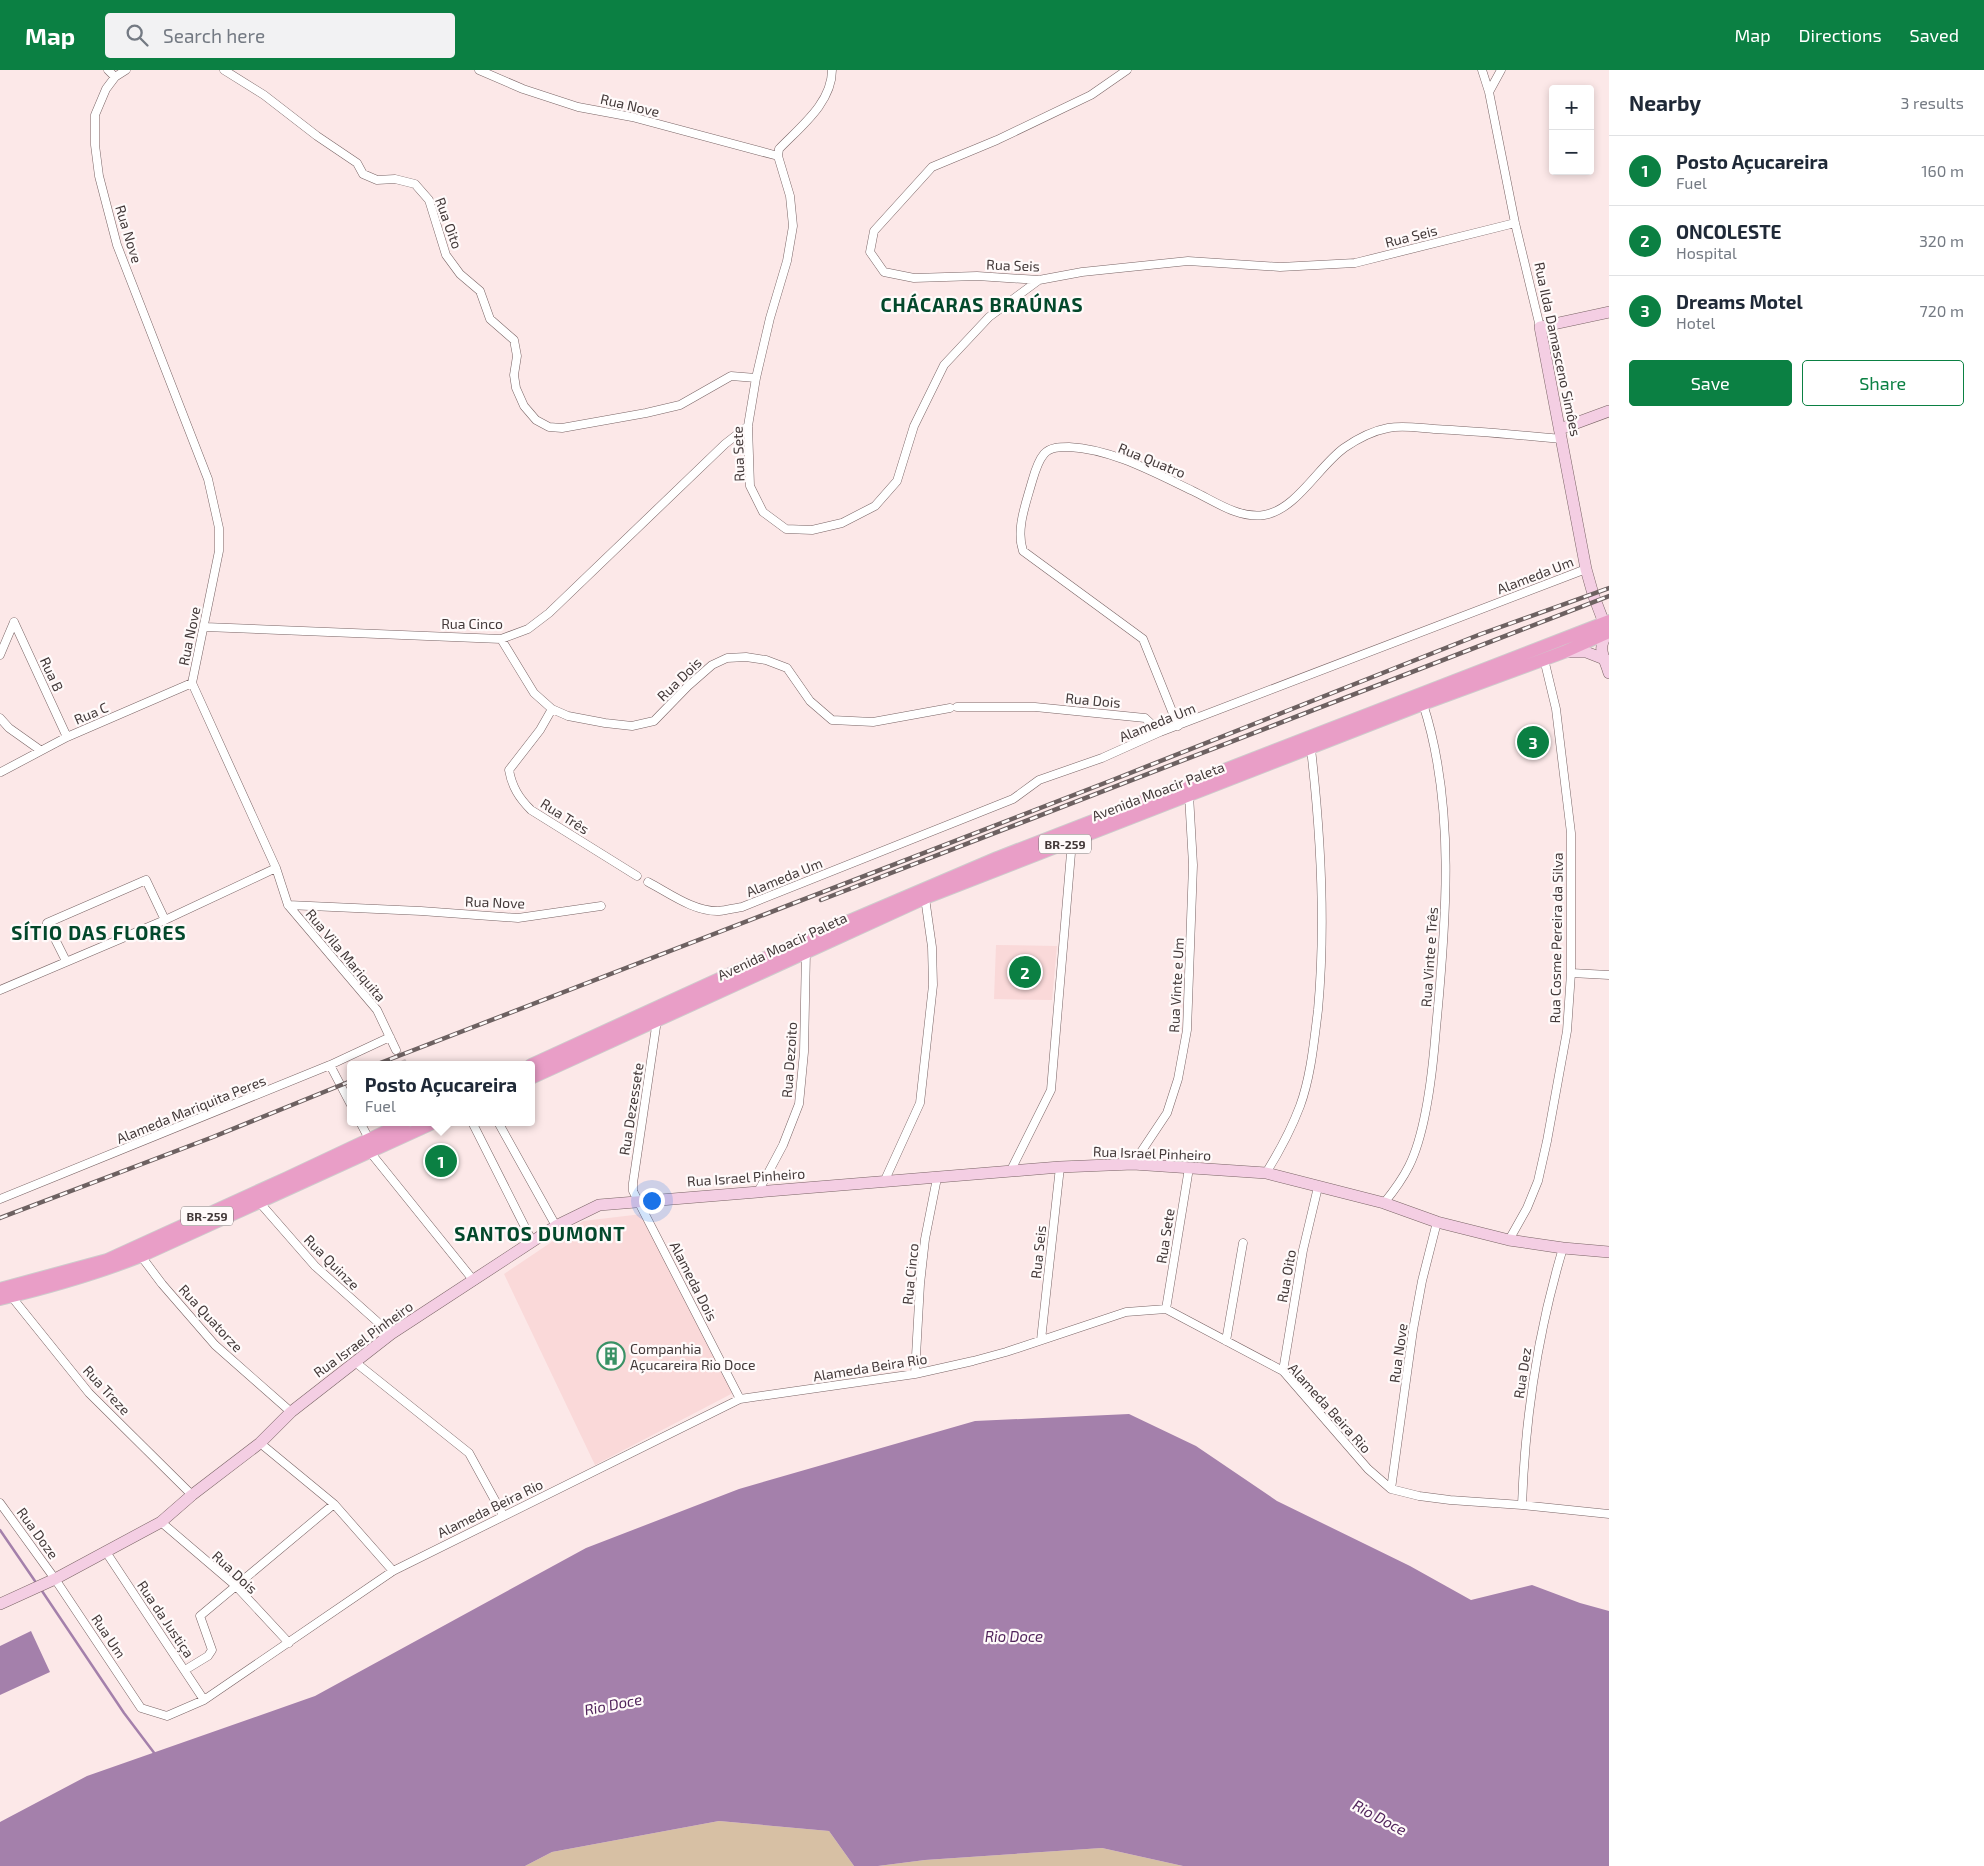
<!DOCTYPE html>
<meta charset="utf-8">
<style>
:root{--surface:#fff;--page:#f2f2f3;--text:#1f2937;--muted:#747a83;--line:#e0e1e3;--accent:#0b8043}
body{margin:0;font-family:"Exo 2",sans-serif;background:var(--page);color:var(--text)}
.controls{position:absolute;right:15px;top:15px;display:grid;overflow:hidden;border-radius:5px;box-shadow:0 2px 8px #0003}
.controls button{width:45px;height:45px;display:grid;place-items:center;padding:0;border:0;border-bottom:1px solid var(--line);background:var(--surface);color:var(--text);font:25px sans-serif}
.you{position:absolute;left:651px;top:1130px;width:18px;height:18px;margin:-12px;border:4px solid #fff;border-radius:50%;background:#1a73e8;box-shadow:0 0 0 8px #1a73e833}
.badge{display:grid;place-items:center;width:32px;height:32px;border-radius:50%;background:var(--accent);color:#fff;font-size:16px;font-weight:700}
.pin{position:absolute;translate:-50% -50%;border:2px solid #fff;box-shadow:0 1px 5px #0006}
.popup{position:absolute;left:347px;top:991px;width:188px;height:65px;box-sizing:border-box;display:grid;place-content:center;border-radius:5px;background:var(--surface);filter:drop-shadow(0 1px 4px #0005);font-size:16px;white-space:nowrap;color:var(--muted)}
.popup b{font-size:19px;color:var(--text)}
.popup::after{content:'';position:absolute;left:50%;top:100%;margin-left:-10px;border:10px solid transparent;border-top-color:var(--surface)}
.list{margin:0;padding:0;list-style:none}
h2{display:flex;justify-content:space-between;align-items:center;height:65px;margin:0;padding:0 20px;font-size:21px}
h2 small{font-size:16px;font-weight:400;color:var(--muted)}
.list li{display:grid;grid-template-columns:32px 1fr auto;gap:15px;align-items:center;box-sizing:border-box;height:70px;padding:0 20px;border-top:1px solid var(--line)}
.list b{display:block;font-size:19px;white-space:nowrap}
.list p{margin:0;font-size:16px;white-space:nowrap;color:var(--muted)}
.list em{font-size:16px;font-style:normal;color:var(--muted)}
.actions{display:flex;gap:10px;padding:15px 20px}
.actions a{flex:1;padding:11px 0;border:1px solid var(--accent);border-radius:5px;text-align:center;font-size:18px;color:var(--accent)}
.actions .main{background:var(--accent);color:#fff}
.icon{flex:none;width:28px;height:28px;fill:none;stroke:currentColor;stroke-width:2;stroke-linecap:round;stroke-linejoin:round}
.map{position:relative;flex:none;width:1609px;height:1796px;overflow:hidden}
header{display:flex;align-items:center;gap:30px;box-sizing:border-box;height:70px;padding:0 25px;background:var(--accent);color:#fff}
header strong{font-size:24px}
nav{display:flex;gap:28px;margin-inline-start:auto;font-size:18px}
.search{width:350px;height:45px;background:var(--page);display:flex;align-items:center;gap:12px;box-sizing:border-box;padding:0 18px;border-radius:5px;color:var(--muted);font-size:19px}
main{display:flex}
aside{flex:1;background:var(--surface)}
.map>svg:first-child{display:block}
.built{fill:#fad9d9}
.green{fill:#d7c0a4}
.water{fill:#a480ab}
.lines{fill:none;stroke-linecap:round;stroke-linejoin:round}
.stream{stroke:#a480ab;stroke-width:2.5}
.street-tunnel{stroke:#d7c5c5;stroke-width:8;stroke-dasharray:8 4;stroke-linecap:butt}
.street-casing{stroke:#796465;stroke-width:9}
.secondary-casing{stroke:#796465;stroke-width:12}
.primary-casing{stroke:#cecccc;stroke-width:14}
.street{stroke:#fff;stroke-width:8}
.secondary{stroke:#f4cee3;stroke-width:11}
.primary{stroke:#e99ec7;stroke-width:12}
.rail-casing{stroke:#6d6161;stroke-width:4.5}
.rail{stroke:#fffafa;stroke-width:2.5;stroke-dasharray:8;stroke-linecap:butt}
.labels{text-anchor:middle;dominant-baseline:central;stroke-width:4.5;stroke-linejoin:round;paint-order:stroke}
.shield{fill:#fffafa;stroke:#7b7373;stroke-width:1}
.shield-label{font-size:12px;font-weight:bold;fill:#433939}
.street-label{font-size:14px;fill:#433939;stroke:#fffafa}
.poi-label{font-size:14px;fill:#433939;stroke:#fffafa;text-anchor:start}
.water-label{font-size:15px;font-style:italic;fill:#52255c;stroke:#fffafa}
.district-label{font-size:19px;font-weight:bold;letter-spacing:1px;fill:#03482b;stroke:#fffafa}
</style>
<header>
<strong>Map</strong>
<div class="search"><svg class="icon" aria-label="search" viewBox="0 0 24 24"><circle cx="10" cy="10" r="6"/><path d="M15 15l6 6"/></svg>Search here</div>
<nav><a>Map</a><a>Directions</a><a>Saved</a></nav>
</header>
<main>
<div class="map">
<svg width="1609" height="1796" viewBox="0 0 1609 1796">
<rect width="100%" height="100%" fill="#fce8e8"/>
<path class="built" d="M 996,875 L 1057,876 L 1052,930 L 994,929 Z
M 642,1144 L 733,1323 L 595,1395 L 504,1204 L 583,1151 Z"/>
<path class="green" d="M 719,1751 L 829,1761 L 854,1796 L 525,1796 L 552,1782 Z
M 1102,1778 L 1183,1796 L 878,1796 L 925,1790 Z"/>
<path class="water" d="M 1129,1344 L 1196,1376 L 1277,1431 L 1410,1496 L 1471,1530 L 1532,1515 L 1580,1533 L 1609,1541 L 1609,1796 L 1183,1796 L 1102,1778 L 925,1790 L 878,1796 L 854,1796 L 829,1761 L 719,1751 L 552,1782 L 525,1796 L 0,1796 L 0,1752 L 87,1706 L 315,1626 L 586,1478 L 739,1419 L 975,1351 Z
M 31,1561 L 50,1602 L 0,1625 L 0,1576 Z"/>
<g class="lines">
<path class="stream" d="M 0,1460 L 37,1514
M 40,1518 L 124,1643 L 155,1684"/>
<path class="street-tunnel" d="M 396,980 L 404,995"/>
<g class="street-casing">
<path id="street" d="M 108,0 L 115,7
M 126,0 L 115,7 L 106,19 L 95,45 L 95,75 L 99,106 L 117,175 L 208,409 L 219,458 L 219,481 L 192,613 L 276,798 L 288,835 L 377,940 L 396,980
M 224,0 L 264,25 L 317,66 L 357,93 L 363,104 L 377,110 L 395,109 L 415,114 L 429,130 L 446,185 L 460,204 L 480,221 L 490,249 L 514,270 L 517,286 L 514,305 L 516,318 L 524,336 L 536,350 L 549,357 L 562,358 L 646,343 L 680,335 L 731,306 L 756,308
M 479,0 L 523,19 L 578,37 L 632,47 L 778,86
M 832,0 C 832,33 800,57 779,79 L 778,86 L 790,126 L 793,156 L 787,191 L 770,248 L 756,308 L 748,356 L 750,416 L 763,442 L 786,459 L 812,460 L 842,453 L 875,436 L 897,411 L 914,356 L 944,295 L 989,247 L 1039,210
M 1127,0 L 1091,25 L 997,70 L 932,97 L 874,161 L 870,182 L 884,202 L 914,208 L 977,206 L 1039,210 L 1082,202 L 1188,191 L 1280,197 L 1355,193 L 1515,153
M 1482,0 L 1489,22 L 1515,153 L 1540,257
M 1489,22 L 1501,0
M 14,552 L 67,667
M 205,557 L 501,569 L 528,559 L 549,543 L 725,374 L 748,356
M 501,569 L 534,623 L 552,639 L 568,646 L 605,653 L 632,656 L 654,651 L 688,616 L 712,595 L 727,588 L 746,587 L 766,590 L 787,598 L 810,631 L 832,650 L 873,652 L 950,638
M 0,585 L 14,552
M 957,637 L 1035,637 L 1145,648 L 1160,662
M 552,639 L 540,660 L 509,700 C 512,717 519,728 531,740 L 637,806
M 0,648 L 9,658 L 40,680
M 1178,656 L 1143,569 L 1023,481 C 1016,460 1025,436 1031,415 C 1034,405 1037,392 1044,384 C 1050,377 1060,377 1069,377 C 1112,379 1155,403 1193,421 C 1214,431 1239,449 1264,445 C 1296,440 1318,397 1344,378 C 1357,369 1372,361 1388,358 C 1403,355 1419,358 1434,359 C 1477,361 1519,365 1562,369
M 1,702 L 67,667 L 192,613
M 648,812 C 669,823 694,842 719,841 C 727,840 735,838 742,837 L 1013,729 L 1039,710 L 1102,688 L 1160,662 L 1586,499
M 288,835 L 421,841 L 518,848 L 601,836
M 66,891 L 47,853 L 146,810 L 165,850
M 1571,903 L 1609,905
M 0,920 L 165,850 L 276,798
M 657,950 L 633,1113 L 633,1121 L 740,1329
M 330,995 L 351,1035
M 360,1052 L 369,1069
M 472,1052 L 532,1171
M 498,1052 L 556,1156
M 370,1082 L 474,1211
M 1133,1094 L 1167,1043 L 1178,1009 L 1187,960 L 1193,795 L 1189,725
M 1011,1100 L 1051,1020 L 1072,771
M 1266,1103 C 1279,1082 1291,1060 1300,1036 C 1311,1006 1314,971 1318,940 C 1326,853 1321,766 1311,679
M 884,1112 L 920,1033 L 933,915 L 932,877 L 925,828
M 758,1122 L 783,1075 L 799,1034 L 804,982 L 806,881
M 0,1129 L 330,995 L 390,967
M 260,1133 L 315,1196 L 391,1264
M 1384,1133 C 1393,1122 1402,1110 1409,1096 C 1427,1060 1433,998 1436,958 C 1446,855 1456,735 1423,634
M 1509,1170 L 1527,1138 L 1538,1111 L 1547,1071 L 1567,961 L 1571,903 L 1571,763 L 1556,639 L 1544,589
M 141,1186 L 162,1214 L 215,1275 L 291,1342
M 11,1226 L 89,1323 L 192,1425
M 1166,1239 L 1189,1098
M 1041,1270 L 1060,1097
M 1226,1271 L 1243,1173
M 355,1292 L 469,1383 L 503,1445
M 1283,1301 L 1303,1180 L 1318,1117
M 915,1304 L 920,1214 L 925,1169 L 937,1108
M 260,1373 L 334,1434 L 393,1501
M 1391,1419 L 1413,1260 L 1422,1211 L 1437,1152
M 0,1433 L 55,1509 L 141,1638 L 167,1646 L 204,1630 L 393,1501 L 740,1329 L 915,1304 L 973,1291 L 1006,1282 L 1126,1242 L 1166,1239 L 1283,1301 L 1368,1399 L 1391,1419 L 1419,1426 L 1450,1430 L 1522,1435 L 1609,1444
M 1522,1435 C 1525,1348 1538,1261 1563,1178
M 161,1452 L 236,1516 L 289,1573
M 106,1482 L 204,1630
M 185,1600 L 208,1586 L 212,1580 L 200,1546 L 334,1434"/>
</g>
<g class="secondary-casing">
<path id="secondary" d="M 1560,359 L 1609,341
M 1607,561 L 1593,524 L 1586,499 L 1540,257 L 1609,242
M 1608,563 C 1596,578 1604,586 1609,603
M 1564,582 L 1586,582 L 1609,591
M 0,1534 L 55,1509 L 161,1452 L 192,1425 L 260,1373 L 291,1342 L 391,1264 L 556,1156 L 599,1135 L 1060,1097 L 1133,1094 L 1266,1103 L 1384,1133 L 1437,1152 L 1509,1170 L 1563,1178 L 1609,1182"/>
</g>
<g class="primary-casing">
<path id="primary" d="M 531,995 L 800,872 L 997,788 L 1609,551
M 531,1008 L 925,828 L 1423,634 L 1564,582 L 1609,562
M 0,1219 L 107,1190 L 287,1108 L 406,1052
M 0,1229 C 50,1217 93,1205 141,1186 L 433,1053"/>
</g>
<use href="#street" class="street"/>
<use href="#secondary" class="secondary"/>
<use href="#primary" class="primary"/>
<g class="rail-casing">
<path id="rail" d="M 821,830 L 1609,526
M 375,995 L 1110,711 L 1481,564 L 1609,518
M 0,1148 L 213,1067 L 351,1011"/>
</g>
<use href="#rail" class="rail"/>
</g>
<defs>
<g id="building-ring" transform="scale(1.4375)"><circle r="9.5" fill="#fffafa" stroke="#399165" stroke-width="1.5"/><path d="M-4-6H4V6H1V3H-1V6H-4ZM-2.5-4.3h1.7v1.8h-1.7ZM.8-4.3h1.7v1.8H.8ZM-2.5-1h1.7V.8h-1.7ZM.8-1h1.7V.8H.8Z" fill="#399165"/></g>
</defs>
<g fill-rule="evenodd">
<use href="#building-ring" x="611" y="1286"/>
</g>
<g class="labels">
<g class="shield">
<rect x="1039" y="764.5" width="52" height="19" rx="4"/>
<rect x="181" y="1136.5" width="52" height="19" rx="4"/>
</g>
<g class="shield-label">
<text x="1065" y="774">BR-259</text>
<text x="207" y="1146">BR-259</text>
</g>
<g class="street-label">
<text transform="translate(630 35) rotate(13)">Rua Nove</text>
<text transform="translate(449 153) rotate(70)">Rua Oito</text>
<text transform="translate(129 164) rotate(73)">Rua Nove</text>
<text transform="translate(1411 166) rotate(-14)">Rua Seis</text>
<text transform="translate(1013 195) rotate(2)">Rua Seis</text>
<text transform="translate(1558 279) rotate(78)">Rua Ilda Damasceno Simôes</text>
<text transform="translate(738 384) rotate(-92)">Rua Sete</text>
<text transform="translate(1152 390) rotate(22)">Rua Quatro</text>
<text transform="translate(1535 505) rotate(-21)">Alameda Um</text>
<text x="472" y="553">Rua Cinco</text>
<text transform="translate(189 566) rotate(-78)">Rua Nove</text>
<text transform="translate(52 604) rotate(65)">Rua B</text>
<text transform="translate(679 609) rotate(-44)">Rua Dois</text>
<text transform="translate(1093 630) rotate(5)">Rua Dois</text>
<text transform="translate(91 643) rotate(-23)">Rua C</text>
<text transform="translate(1157 652) rotate(-22)">Alameda Um</text>
<text transform="translate(1158 721) rotate(-21)">Avenida Moacir Paleta</text>
<text transform="translate(565 746) rotate(32)">Rua Três</text>
<text transform="translate(784 807) rotate(-22)">Alameda Um</text>
<text transform="translate(495 832) rotate(2)">Rua Nove</text>
<text transform="translate(1556 868) rotate(-89)">Rua Cosme Pereira da Silva</text>
<text transform="translate(782 876) rotate(-25)">Avenida Moacir Paleta</text>
<text transform="translate(346 885) rotate(50)">Rua Vila Mariquita</text>
<text transform="translate(1429 887) rotate(-86)">Rua Vinte e Três</text>
<text transform="translate(1176 915) rotate(-87)">Rua Vinte e Um</text>
<text transform="translate(789 990) rotate(-86)">Rua Dezoito</text>
<text transform="translate(191 1039) rotate(-22)">Alameda Mariquita Peres</text>
<text transform="translate(631 1039) rotate(-81)">Rua Dezessete</text>
<text transform="translate(1152 1083) rotate(2)">Rua Israel Pinheiro</text>
<text transform="translate(746 1107) rotate(-4)">Rua Israel Pinheiro</text>
<text transform="translate(1165 1166) rotate(-81)">Rua Sete</text>
<text transform="translate(1038 1182) rotate(-84)">Rua Seis</text>
<text transform="translate(332 1192) rotate(45)">Rua Quinze</text>
<text transform="translate(910 1204) rotate(-84)">Rua Cinco</text>
<text transform="translate(1286 1206) rotate(-80)">Rua Oito</text>
<text transform="translate(694 1211) rotate(63)">Alameda Dois</text>
<text transform="translate(211 1248) rotate(47)">Rua Quatorze</text>
<text transform="translate(363 1269) rotate(-36)">Rua Israel Pinheiro</text>
<text transform="translate(1398 1283) rotate(-82)">Rua Nove</text>
<text transform="translate(870 1297) rotate(-9)">Alameda Beira Rio</text>
<text transform="translate(1522 1303) rotate(-81)">Rua Dez</text>
<text transform="translate(107 1320) rotate(47)">Rua Treze</text>
<text transform="translate(1330 1338) rotate(48)">Alameda Beira Rio</text>
<text transform="translate(490 1438) rotate(-26)">Alameda Beira Rio</text>
<text transform="translate(38 1463) rotate(54)">Rua Doze</text>
<text transform="translate(235 1502) rotate(43)">Rua Dois</text>
<text transform="translate(166 1549) rotate(56)">Rua da Justiça</text>
<text transform="translate(109 1566) rotate(56)">Rua Um</text>
</g>
<g class="poi-label">
<text x="630" y="1278">Companhia<tspan x="630" dy="16">Açucareira Rio Doce</tspan></text>
</g>
<g class="water-label">
<text x="1014" y="1566">Rio Doce</text>
<text transform="translate(613 1634) rotate(-11)">Rio Doce</text>
<text transform="translate(1380 1747) rotate(28)">Rio Doce</text>
</g>
<g class="district-label">
<text x="982" y="234">CHÁCARAS BRAÚNAS</text>
<text x="99" y="862">SÍTIO DAS FLORES</text>
<text x="540" y="1163">SANTOS DUMONT</text>
</g>
</g>
</svg>
<div class="controls">
<button>+</button>
<button>−</button>
</div>
<div class="you"></div>
<div class="pin badge" style="left:441px;top:1091px">1</div>
<div class="popup"><b>Posto Açucareira</b>Fuel</div>
<div class="pin badge" style="left:1025px;top:902px">2</div>
<div class="pin badge" style="left:1533px;top:672px">3</div>
</div>
<aside>
<h2>Nearby<small>3 results</small></h2>
<ul class="list">
<li><span class="badge">1</span><div><b>Posto Açucareira</b><p>Fuel</p></div><em>160 m</em></li>
<li><span class="badge">2</span><div><b>ONCOLESTE</b><p>Hospital</p></div><em>320 m</em></li>
<li><span class="badge">3</span><div><b>Dreams Motel</b><p>Hotel</p></div><em>720 m</em></li>
</ul>
<div class="actions"><a class="main">Save</a><a>Share</a></div>
</aside>
</main>
